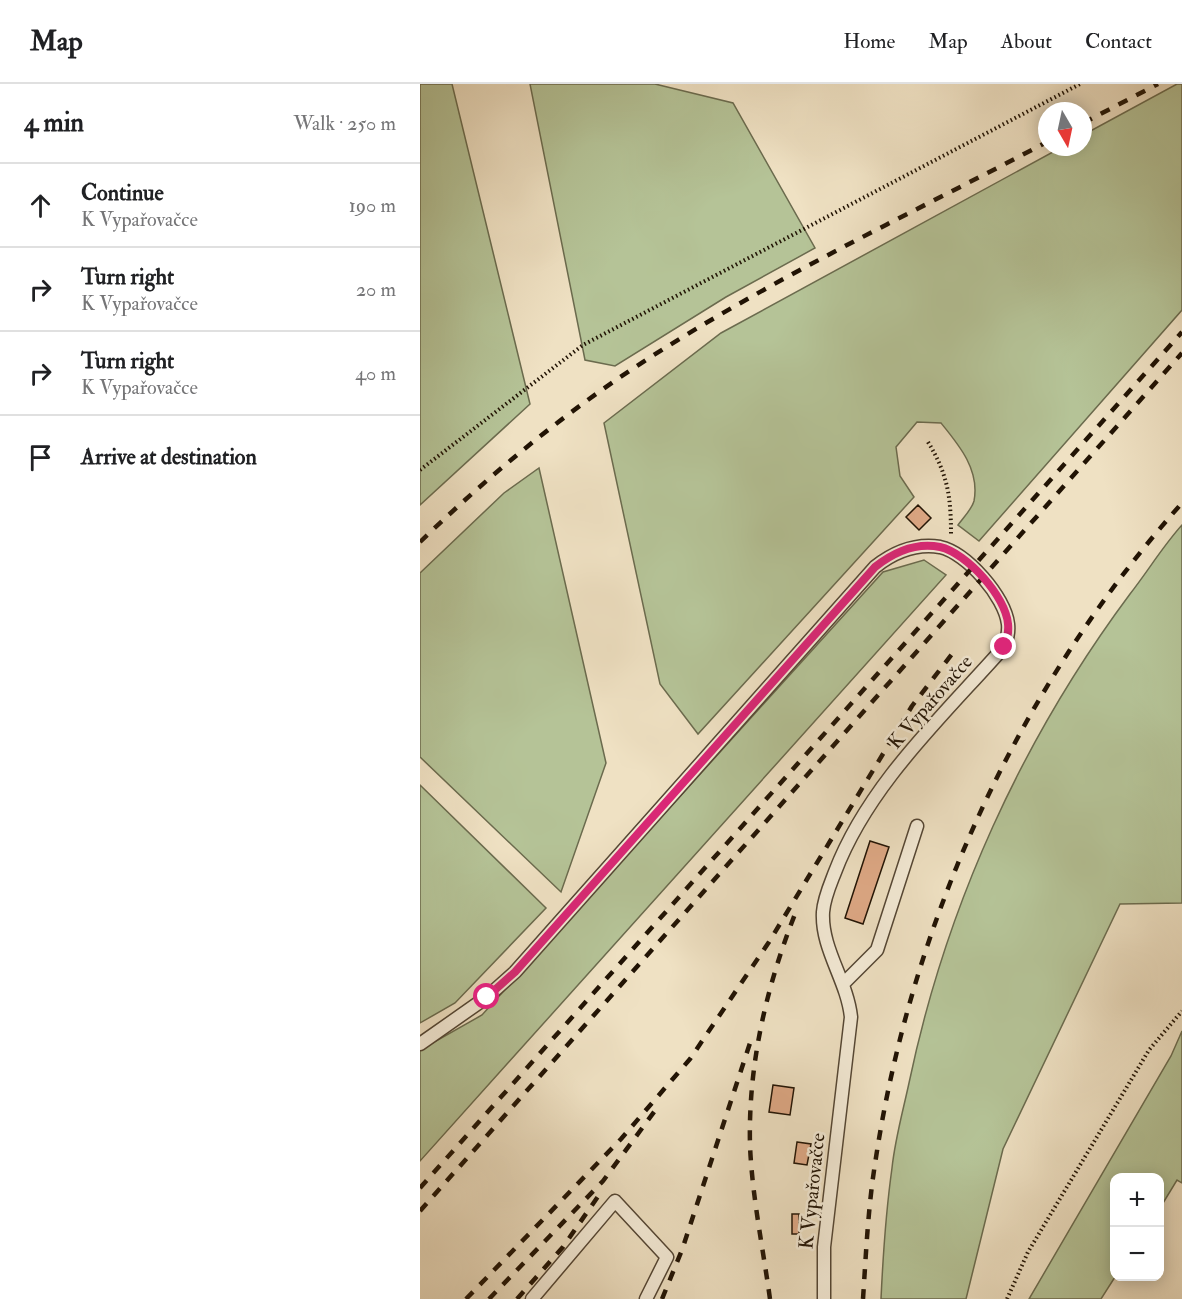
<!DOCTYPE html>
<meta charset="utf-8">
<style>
:root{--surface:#fff;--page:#f2f2f2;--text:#202124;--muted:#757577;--line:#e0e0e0}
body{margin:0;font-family:"IM FELL Double Pica",serif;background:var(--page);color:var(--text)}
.controls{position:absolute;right:18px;bottom:18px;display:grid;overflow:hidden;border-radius:12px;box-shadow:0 3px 15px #0003}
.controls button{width:54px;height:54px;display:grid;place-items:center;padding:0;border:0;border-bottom:2px solid var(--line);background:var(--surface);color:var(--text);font:30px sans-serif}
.compass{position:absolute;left:618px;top:18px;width:54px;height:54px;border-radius:50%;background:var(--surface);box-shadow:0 3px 15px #0003;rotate:171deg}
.stop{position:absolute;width:18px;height:18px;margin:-14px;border:4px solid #db2777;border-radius:50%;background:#fff}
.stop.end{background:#db2777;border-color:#fff;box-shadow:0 2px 6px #0008}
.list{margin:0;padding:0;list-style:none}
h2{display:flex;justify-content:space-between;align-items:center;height:78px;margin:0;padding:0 24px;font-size:26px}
h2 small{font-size:20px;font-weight:400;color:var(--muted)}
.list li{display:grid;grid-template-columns:39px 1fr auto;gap:18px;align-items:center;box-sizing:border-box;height:84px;padding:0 24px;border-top:2px solid var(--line)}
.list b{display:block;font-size:22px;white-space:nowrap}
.list p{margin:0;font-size:20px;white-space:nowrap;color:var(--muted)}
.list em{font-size:20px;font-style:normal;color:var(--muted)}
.icon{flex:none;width:33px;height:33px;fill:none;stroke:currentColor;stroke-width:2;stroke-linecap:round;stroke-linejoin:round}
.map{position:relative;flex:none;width:762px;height:1215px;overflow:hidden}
header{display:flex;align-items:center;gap:36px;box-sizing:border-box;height:84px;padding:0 30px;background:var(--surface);border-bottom:2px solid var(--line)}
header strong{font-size:28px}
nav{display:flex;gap:33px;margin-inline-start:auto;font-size:21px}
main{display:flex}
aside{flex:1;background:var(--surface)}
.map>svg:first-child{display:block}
.green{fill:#b5c397;stroke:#6b6b4e;stroke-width:1.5}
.building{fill:#e0aa87;stroke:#211304;stroke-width:1.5}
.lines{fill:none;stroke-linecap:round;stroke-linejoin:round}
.lane-casing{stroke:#544634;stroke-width:15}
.path{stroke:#211304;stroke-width:4;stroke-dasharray:1.5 3;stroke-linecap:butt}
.lane{stroke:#f5ecd8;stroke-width:12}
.rail{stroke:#211304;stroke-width:4.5;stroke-dasharray:10 10;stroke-linecap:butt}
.route{stroke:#db2777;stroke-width:8}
.labels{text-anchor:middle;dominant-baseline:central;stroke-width:5;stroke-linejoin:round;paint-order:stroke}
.street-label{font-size:20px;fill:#211304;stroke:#f5ecd8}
</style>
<header>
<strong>Map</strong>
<nav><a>Home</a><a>Map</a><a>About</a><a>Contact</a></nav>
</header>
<main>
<aside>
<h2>4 min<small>Walk · 250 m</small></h2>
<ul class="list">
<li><svg class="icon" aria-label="ahead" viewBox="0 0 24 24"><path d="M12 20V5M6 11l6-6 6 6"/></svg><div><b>Continue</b><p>K Vypařovačce</p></div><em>190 m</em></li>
<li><svg class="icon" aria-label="right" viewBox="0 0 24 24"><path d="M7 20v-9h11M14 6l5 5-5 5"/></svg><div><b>Turn right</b><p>K Vypařovačce</p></div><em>20 m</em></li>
<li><svg class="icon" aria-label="right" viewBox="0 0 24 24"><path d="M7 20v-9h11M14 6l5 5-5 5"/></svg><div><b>Turn right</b><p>K Vypařovačce</p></div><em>40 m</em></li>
<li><svg class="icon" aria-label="arrive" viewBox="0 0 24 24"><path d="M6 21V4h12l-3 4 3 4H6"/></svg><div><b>Arrive at destination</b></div></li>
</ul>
</aside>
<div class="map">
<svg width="762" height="1215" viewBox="0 0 762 1215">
<rect width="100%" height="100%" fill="#efe1c3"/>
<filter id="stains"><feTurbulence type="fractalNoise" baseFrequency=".00333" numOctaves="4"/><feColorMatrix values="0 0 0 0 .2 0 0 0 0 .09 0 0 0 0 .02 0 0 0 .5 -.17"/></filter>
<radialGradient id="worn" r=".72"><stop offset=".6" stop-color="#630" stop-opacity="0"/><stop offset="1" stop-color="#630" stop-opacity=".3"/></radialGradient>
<path class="green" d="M 0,0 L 32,0 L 110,320 L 0,421 Z
M 110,0 L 235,0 L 313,19 L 395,164 L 306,213 L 195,282 L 165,276 Z
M 757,0 L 762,0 L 762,226 L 559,457 L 538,441 C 543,434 552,425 554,417 C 560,386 539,361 521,339 L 497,338 L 476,363 L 480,392 L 494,413 L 278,650 L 240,600 L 184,339 L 301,249 L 642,63 L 663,63 L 663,51 Z
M 119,384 L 186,679 L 141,808 L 0,673 L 0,489 L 84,409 Z
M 762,441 L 762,819 L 700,820 L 583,1065 L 546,1215 L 461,1215 C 463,1171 466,1127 472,1084 C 475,1055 483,1027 489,999 C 526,822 602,655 710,510 C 728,487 743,462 762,441 Z
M 504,476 L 526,491 L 0,1077 L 0,966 L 62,931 L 463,488 Z
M 0,701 L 126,824 L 35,919 L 0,939 Z
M 762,947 L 762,1099 L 757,1096 L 740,1124 L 740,1094 L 694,1094 L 695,1193 L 681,1215 L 609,1215 L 751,972 Z"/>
<path class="building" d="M 498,421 L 511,434 L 499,446 L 486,433 Z
M 450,757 L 469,763 L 443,840 L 425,834 Z
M 353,1001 L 374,1004 L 370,1031 L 349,1028 Z
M 377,1058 L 391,1060 L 387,1081 L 374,1079 Z
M 372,1130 L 379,1130 L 379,1150 L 372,1150 Z"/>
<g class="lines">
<g class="lane-casing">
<path id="lane" d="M 424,899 L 457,866 L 497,742
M 0,960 L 67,913 L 95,888 L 455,483 C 474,468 495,459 520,463 C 547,469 585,513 588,540 C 589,549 587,555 584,563 C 523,632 448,701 415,788 C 410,801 404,814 403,828 C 401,865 427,896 431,933 L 404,1163 L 404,1215
M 112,1215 L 195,1117 L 247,1173 L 226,1215"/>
</g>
<path class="path" d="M 508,358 C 528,391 531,413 531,451
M 0,386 L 163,261 L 660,0
M 587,1215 L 608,1168 L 729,966 L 762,927"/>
<use href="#lane" class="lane"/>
<path class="rail" d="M 663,39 L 738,0
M 0,458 C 60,400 124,346 193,298 C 329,205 481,135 627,58
M 0,1104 L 762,248
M 0,1127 L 762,269
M 46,1215 L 201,1055 L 270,975 L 349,858 L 492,622 L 532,570
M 69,1215 L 183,1097 L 237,1024
M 97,1215 L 143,1163 L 179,1111
M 242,1215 L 262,1166 L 332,953
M 350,1215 C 343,1164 332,1112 330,1061 C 328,979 347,900 377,825
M 443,1215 C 446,1170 448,1124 455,1080 C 491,837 599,602 762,419"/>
</g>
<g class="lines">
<path class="route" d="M 67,913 L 95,888 L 455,483 C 474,468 495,458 520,463 C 547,469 586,513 588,540 C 589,549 587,555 584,563"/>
</g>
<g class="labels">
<g class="street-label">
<text transform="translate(510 618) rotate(-49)">K Vypařovačce</text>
<text transform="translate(392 1107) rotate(-84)">K Vypařovačce</text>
</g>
</g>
<rect width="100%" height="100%" filter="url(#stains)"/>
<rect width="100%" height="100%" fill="url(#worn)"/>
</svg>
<div class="controls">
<button>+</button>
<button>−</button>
</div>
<svg class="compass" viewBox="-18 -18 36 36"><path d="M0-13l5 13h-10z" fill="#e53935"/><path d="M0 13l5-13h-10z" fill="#757577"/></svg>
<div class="stop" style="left:67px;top:913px"></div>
<div class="stop end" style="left:584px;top:563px"></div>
</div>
</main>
